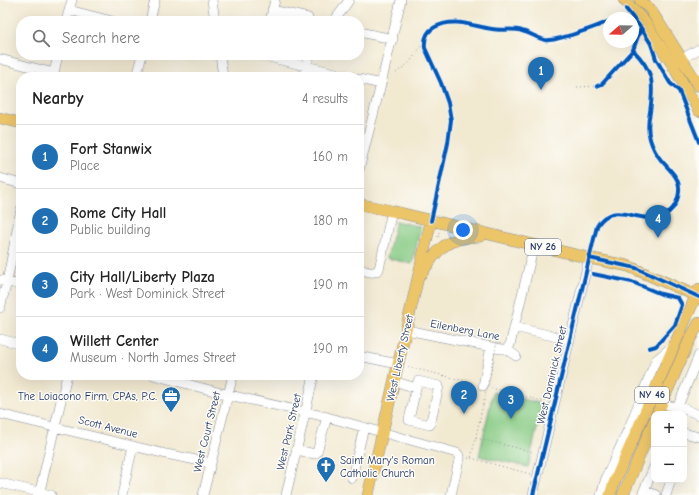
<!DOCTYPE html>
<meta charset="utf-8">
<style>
:root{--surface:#fff;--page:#f2f2f2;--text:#222;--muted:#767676;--line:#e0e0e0;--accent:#1f6fb2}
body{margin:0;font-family:"Comic Neue",sans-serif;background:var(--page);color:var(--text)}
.controls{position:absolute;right:12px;bottom:12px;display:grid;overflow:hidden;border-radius:8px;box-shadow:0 4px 16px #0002}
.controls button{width:36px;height:36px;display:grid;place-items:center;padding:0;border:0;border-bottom:1px solid var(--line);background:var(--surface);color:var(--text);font:20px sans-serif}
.compass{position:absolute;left:603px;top:12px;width:36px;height:36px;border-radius:50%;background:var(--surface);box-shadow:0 4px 16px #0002;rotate:250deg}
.you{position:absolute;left:463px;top:230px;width:14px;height:14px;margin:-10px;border:3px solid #fff;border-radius:50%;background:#1a73e8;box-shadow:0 0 0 6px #1a73e833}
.badge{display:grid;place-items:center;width:26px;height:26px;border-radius:50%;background:var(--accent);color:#fff;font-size:13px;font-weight:700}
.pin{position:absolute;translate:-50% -33px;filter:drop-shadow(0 1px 2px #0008)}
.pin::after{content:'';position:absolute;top:21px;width:14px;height:12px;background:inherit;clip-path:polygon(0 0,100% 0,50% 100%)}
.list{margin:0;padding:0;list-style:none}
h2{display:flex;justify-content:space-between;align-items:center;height:52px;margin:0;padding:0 16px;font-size:17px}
h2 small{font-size:13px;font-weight:400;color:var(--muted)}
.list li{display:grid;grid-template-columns:26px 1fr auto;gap:12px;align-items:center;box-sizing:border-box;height:64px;padding:0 16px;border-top:1px solid var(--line)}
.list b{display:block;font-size:15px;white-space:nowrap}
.list p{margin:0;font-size:13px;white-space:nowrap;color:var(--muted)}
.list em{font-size:13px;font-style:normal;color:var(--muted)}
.icon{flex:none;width:22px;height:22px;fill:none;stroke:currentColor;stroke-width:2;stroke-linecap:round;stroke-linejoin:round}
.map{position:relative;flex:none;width:699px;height:495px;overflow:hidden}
.search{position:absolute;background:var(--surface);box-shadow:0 4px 16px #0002;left:16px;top:16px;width:348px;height:44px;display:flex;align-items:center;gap:10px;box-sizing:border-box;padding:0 14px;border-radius:16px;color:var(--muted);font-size:15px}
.panel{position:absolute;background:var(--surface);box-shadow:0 4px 16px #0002;left:16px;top:72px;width:348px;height:308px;border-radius:16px}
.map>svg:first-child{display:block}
.green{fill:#88cb85;stroke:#527d72}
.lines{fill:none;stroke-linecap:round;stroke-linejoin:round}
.minor-casing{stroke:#868c98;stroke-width:10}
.major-casing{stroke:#868c98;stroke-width:12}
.path{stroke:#868c98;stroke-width:1;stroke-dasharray:1 3;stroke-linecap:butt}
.minor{stroke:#fff;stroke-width:9}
.major{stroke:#edc569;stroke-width:11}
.path-bridge{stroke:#868c98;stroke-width:1;stroke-dasharray:1 3;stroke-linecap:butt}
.cycleway-casing{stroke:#fdfcf7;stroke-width:6}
.cycleway{stroke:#0057b8;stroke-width:4}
.labels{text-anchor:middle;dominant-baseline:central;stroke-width:3;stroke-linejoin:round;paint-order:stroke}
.shield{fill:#fdfcf7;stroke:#5f6c8c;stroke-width:1}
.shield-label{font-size:10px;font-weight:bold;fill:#1b2f5e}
.street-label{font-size:11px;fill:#1b2f5e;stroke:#fdfcf7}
.poi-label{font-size:11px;fill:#1b2f5e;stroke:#fdfcf7;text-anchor:end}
</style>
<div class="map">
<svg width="699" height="495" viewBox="0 0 699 495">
<rect width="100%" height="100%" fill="#fdfcf7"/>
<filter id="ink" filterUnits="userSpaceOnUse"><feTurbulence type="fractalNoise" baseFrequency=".025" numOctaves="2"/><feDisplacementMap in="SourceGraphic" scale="8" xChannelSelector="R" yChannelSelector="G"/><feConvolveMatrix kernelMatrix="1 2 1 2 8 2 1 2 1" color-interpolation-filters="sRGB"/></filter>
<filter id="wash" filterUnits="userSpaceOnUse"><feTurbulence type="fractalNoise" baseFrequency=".012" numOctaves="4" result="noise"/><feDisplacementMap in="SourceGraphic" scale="16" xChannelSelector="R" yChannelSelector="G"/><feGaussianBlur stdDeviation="0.9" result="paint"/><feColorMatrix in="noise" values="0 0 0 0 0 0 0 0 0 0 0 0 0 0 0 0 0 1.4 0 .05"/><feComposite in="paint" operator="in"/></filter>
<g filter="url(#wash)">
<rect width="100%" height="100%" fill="#f2e9d1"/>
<path class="green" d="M 396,221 L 421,227 L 412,264 L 387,258 Z
M 493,392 L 539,403 L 539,405 L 542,406 L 528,467 L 479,456 Z"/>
</g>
<g filter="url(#ink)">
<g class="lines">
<g class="minor-casing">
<path id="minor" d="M 212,0 L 215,21
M 69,10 L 112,21
M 272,10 L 308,18
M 66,21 L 72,0
M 150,21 L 155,0
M 270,21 L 275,0
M 334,21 L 343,9 L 349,0
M 359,32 L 393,39
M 220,55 L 223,77
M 260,55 L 352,77
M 0,59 L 54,73
M 676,62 L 699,49
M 53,77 L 58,55
M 136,77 L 142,55
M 303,77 L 310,55
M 359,79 L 381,84
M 359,170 L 381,84 L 401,0
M 0,178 L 21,184
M 359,269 C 366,271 374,275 379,269 L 392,211
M 0,280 L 21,285
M 0,308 L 7,282 L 21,209
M 514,327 L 570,340
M 407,330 L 501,349 L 506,349 L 510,345 L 534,245
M 0,339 L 21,344
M 506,349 L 516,356
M 359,356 L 398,364
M 153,375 L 229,395 L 327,417 L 457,453 L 459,456 L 459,460 L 451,495
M 394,381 L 416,388 L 418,381 L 439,386 L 430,425 L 409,420 L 416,388
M 483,386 L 491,347
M 662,403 L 673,407 L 678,406 L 699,415
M 678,406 L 699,355
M 0,414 L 166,454 L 211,463
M 684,433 L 699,437
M 297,450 L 315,454 L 317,452 L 327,417
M 352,478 L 364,427
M 0,483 L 51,495
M 645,491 L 656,495
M 39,495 L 67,375
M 122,495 L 133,446
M 203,495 L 233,375
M 286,495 L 314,375
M 533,495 L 589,258
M 601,495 L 606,478 L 630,425 L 656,360 L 675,344
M 642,495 L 654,467
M 666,495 L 671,480"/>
</g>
<g class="major-casing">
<path id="major" d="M 624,0 L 644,21 L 672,64 L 699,111
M 640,0 L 650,9 L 699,86
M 0,118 L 21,123
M 359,204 L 392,211 L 589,258 L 628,266 L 699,297
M 422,273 C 440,246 446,238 481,236
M 657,414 L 689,341 L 699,323
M 368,495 L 431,221
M 610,495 L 614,483 L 699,289
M 623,495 L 654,421"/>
</g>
<path class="path" d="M 396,73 L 410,62 L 425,41
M 577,87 L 597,86
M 438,237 L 439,232
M 408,367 L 474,383
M 491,388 L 546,402
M 476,438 L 534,452
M 468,458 L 471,458 L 483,405
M 471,458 L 530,474"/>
<use href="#minor" class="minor"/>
<use href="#major" class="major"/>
<path class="path-bridge" d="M 483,405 L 498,338"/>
<g class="cycleway-casing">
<path id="cycleway" d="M 626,9 L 641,28 L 651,44 L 656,59 L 670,83 L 679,91 L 699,142
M 597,86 L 602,84 L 633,50 L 641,28
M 431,221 L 448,143 L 451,120 L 448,103 L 441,83 L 425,48 C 424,39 427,31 435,27 C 454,17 472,26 492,29 C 501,31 513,28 522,31 C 530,33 537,38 545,40 C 555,42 599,26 609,21
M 589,258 L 636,268 L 699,297
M 593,274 L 632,282 L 661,294 L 678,298 L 682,305 L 675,325 L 656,346 L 649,348
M 533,495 L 597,226 C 616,194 650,236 673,208 C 676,204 677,201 678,197 C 683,179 671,172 661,160 C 656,154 652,146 650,139 C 647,129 648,121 650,112 C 654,84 654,71 633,50"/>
</g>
<use href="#cycleway" class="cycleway"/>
</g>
</g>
<defs>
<g id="office-pin" transform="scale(1)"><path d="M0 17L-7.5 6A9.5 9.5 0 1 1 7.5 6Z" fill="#1f6fb2" stroke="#fdfcf7"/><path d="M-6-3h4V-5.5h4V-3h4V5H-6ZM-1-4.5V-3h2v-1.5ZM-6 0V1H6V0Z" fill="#fff"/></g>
<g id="church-pin" transform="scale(1)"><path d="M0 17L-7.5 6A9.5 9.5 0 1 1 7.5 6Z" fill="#1f6fb2" stroke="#fdfcf7"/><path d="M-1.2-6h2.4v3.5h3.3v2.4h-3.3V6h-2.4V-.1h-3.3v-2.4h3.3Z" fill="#fff"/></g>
</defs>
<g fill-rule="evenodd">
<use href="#office-pin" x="171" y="396"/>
<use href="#church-pin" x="326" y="466"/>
</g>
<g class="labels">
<g class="shield">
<rect x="525" y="239" width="36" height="16" rx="3"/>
<rect x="635" y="387" width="34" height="16" rx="3"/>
</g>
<g class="shield-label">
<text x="543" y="247">NY 26</text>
<text x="652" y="395">NY 46</text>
</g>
<g class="street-label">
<text transform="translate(465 330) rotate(11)">Eilenberg Lane</text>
<text transform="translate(400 358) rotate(-77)">West Liberty Street</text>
<text transform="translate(552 375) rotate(-77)">West Dominick Street</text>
<text transform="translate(108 427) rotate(14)">Scott Avenue</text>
<text transform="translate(207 432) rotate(-76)">West Court Street</text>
<text transform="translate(289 432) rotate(-77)">West Park Street</text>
</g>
<g class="poi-label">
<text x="157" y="396">The Loiacono Firm, CPAs, P.C.</text>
<text x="340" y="460" text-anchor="start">Saint Mary's Roman<tspan x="340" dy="13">Catholic Church</tspan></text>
</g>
</g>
</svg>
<div class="controls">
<button>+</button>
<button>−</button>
</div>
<svg class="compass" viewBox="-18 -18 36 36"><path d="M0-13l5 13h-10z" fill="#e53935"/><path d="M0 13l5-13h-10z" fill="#767676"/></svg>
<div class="you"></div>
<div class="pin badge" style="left:541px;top:90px">1</div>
<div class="pin badge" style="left:464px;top:414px">2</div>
<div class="pin badge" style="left:511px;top:419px">3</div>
<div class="pin badge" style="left:658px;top:238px">4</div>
<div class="search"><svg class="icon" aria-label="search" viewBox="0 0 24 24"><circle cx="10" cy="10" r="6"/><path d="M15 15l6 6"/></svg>Search here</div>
<section class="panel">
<h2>Nearby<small>4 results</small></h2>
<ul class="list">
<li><span class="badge">1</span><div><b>Fort Stanwix</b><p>Place</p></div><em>160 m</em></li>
<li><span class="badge">2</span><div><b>Rome City Hall</b><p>Public building</p></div><em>180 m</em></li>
<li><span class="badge">3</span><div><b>City Hall/Liberty Plaza</b><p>Park · West Dominick Street</p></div><em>190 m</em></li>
<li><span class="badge">4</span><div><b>Willett Center</b><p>Museum · North James Street</p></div><em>190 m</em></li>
</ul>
</section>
</div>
